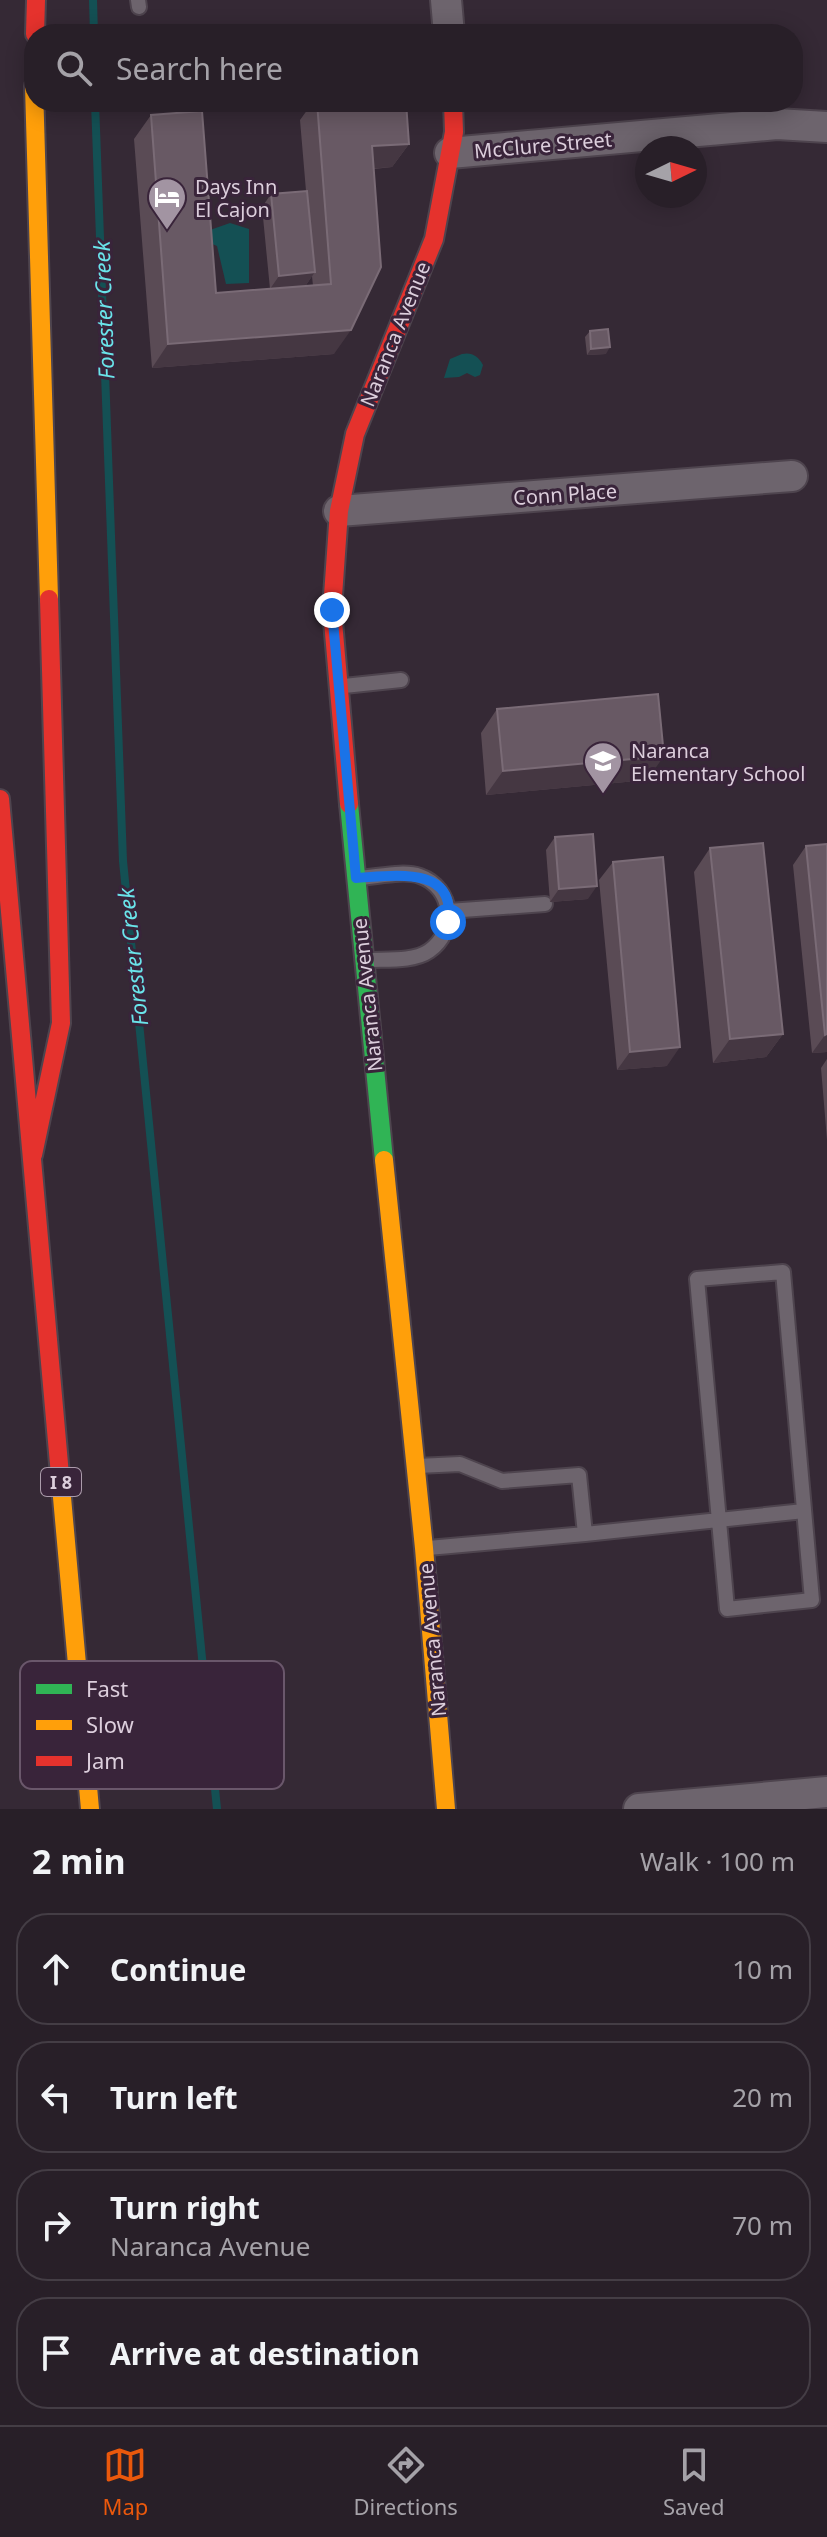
<!DOCTYPE html>
<meta charset="utf-8">
<style>
:root{--surface:#281f28;--page:#302730;--text:#f1f3f6;--muted:#a5a2a8;--line:#443d45;--accent:#ea580c}
body{margin:0;font-family:"Noto Sans",sans-serif;background:var(--page);color:var(--text)}
.compass{position:absolute;left:635px;top:136px;width:72px;height:72px;border-radius:50%;background:var(--surface);box-shadow:0 4px 20px #0003;rotate:85deg}
.stop{position:absolute;width:24px;height:24px;margin:-18px;border:6px solid #1a73e8;border-radius:50%;background:#fff}
.stop.end{background:#1a73e8;border-color:#fff;box-shadow:0 2px 8px #0008}
.list{margin:0;padding:0;list-style:none}
h2{display:flex;justify-content:space-between;align-items:center;height:104px;margin:0;padding:0 32px;font-size:34px}
h2 small{font-size:26px;font-weight:400;color:var(--muted)}
.list li{display:grid;grid-template-columns:52px 1fr auto;gap:24px;align-items:center;box-sizing:border-box;height:112px;margin:0 16px 16px;padding:0 16px;border:2px solid var(--line);border-radius:32px}
.list b{display:block;font-size:30px;white-space:nowrap}
.list p{margin:0;font-size:26px;white-space:nowrap;color:var(--muted)}
.list em{font-size:26px;font-style:normal;color:var(--muted)}
.icon{flex:none;width:44px;height:44px;fill:none;stroke:currentColor;stroke-width:2;stroke-linecap:round;stroke-linejoin:round}
.map{position:relative;flex:none;width:827px;height:1809px;overflow:hidden}
.search{position:absolute;background:var(--surface);box-shadow:0 4px 20px #0003;left:24px;right:24px;top:24px;height:88px;display:flex;align-items:center;gap:20px;box-sizing:border-box;padding:0 28px;border-radius:32px;color:var(--muted);font-size:30px}
.sheet{height:616px;background:var(--surface)}
nav{display:flex;justify-content:space-around;align-items:center;box-sizing:border-box;height:112px;border-top:2px solid var(--line);background:var(--surface);font-size:22px;color:var(--muted)}
nav a{display:grid;justify-items:center;gap:4px}
nav .on{color:var(--accent)}
.map>svg:first-child{display:block}
.water{fill:#145054}
.lines{fill:none;stroke-linecap:round;stroke-linejoin:round}
.stream{stroke:#145054;stroke-width:8}
.lane-casing{stroke:#4e444e;stroke-width:18}
.street-casing{stroke:#4e444e;stroke-width:34}
.fast-casing{stroke:#4e444e;stroke-width:22}
.slow-casing{stroke:#4e444e;stroke-width:22}
.jam-casing{stroke:#4e444e;stroke-width:22}
.lane{stroke:#6d646d;stroke-width:14}
.street{stroke:#6d646d;stroke-width:30}
.fast{stroke:#30b455;stroke-width:18}
.slow{stroke:#ff9f0a;stroke-width:18}
.jam{stroke:#e5322d;stroke-width:18}
.wall{fill:#5a4b55}
.shaded-wall{fill:#453742}
.building{fill:#685964;stroke:#7a6b76;stroke-width:2}
.route{stroke:#1a73e8;stroke-width:10}
.labels{text-anchor:middle;dominant-baseline:central;stroke-width:6;stroke-linejoin:round;paint-order:stroke}
.shield{fill:#39243a;stroke:#ab9bab;stroke-width:2}
.shield-label{font-size:18px;font-weight:bold;fill:#dccedc}
.street-label{font-size:20px;fill:#dccedc;stroke:#39243a}
.poi-label{font-size:20px;fill:#dccedc;stroke:#39243a;text-anchor:start}
.water-label{font-size:22px;font-style:italic;fill:#6ae4ea;stroke:#39243a}
.key{fill:#39243a;stroke:#6a576b;stroke-width:2}
.key-label{font-size:22px;fill:#dccedc}
</style>
<div class="map">
<svg width="827" height="1809" viewBox="0 0 827 1809">
<rect width="100%" height="100%" fill="#352935"/>
<path class="water" d="M 230,223 L 249,229 L 249,283 L 226,284 L 217,246 L 210,243 L 210,230 Z
M 462,354 C 472,352 478,356 483,365 L 480,375 L 475,377 L 467,373 L 459,377 L 444,378 L 450,359 Z"/>
<g class="lines">
<path class="stream" d="M 93,0 L 94,34
M 95,102 L 123,861 L 217,1809"/>
<g class="lane-casing">
<path id="lane" d="M 138,0 L 139,7
M 344,686 L 401,680
M 358,878 C 377,877 403,870 420,876 C 454,888 457,932 429,951 C 413,962 386,959 368,960
M 449,911 L 545,904
M 783,1272 L 812,1600 L 727,1609 L 697,1279 Z
M 417,1466 L 460,1464 L 502,1481 L 579,1475 L 585,1534 L 428,1548
M 585,1534 L 804,1511"/>
</g>
<g class="street-casing">
<path id="street" d="M 446,0 L 449,34
M 450,153 L 777,124 L 827,127
M 339,511 L 792,476
M 639,1809 L 827,1792"/>
</g>
<g class="fast-casing">
<path id="fast" d="M 349,804 L 384,1160"/>
</g>
<g class="slow-casing">
<path id="slow" d="M 34,86 L 49,599
M 384,1160 L 424,1548 L 446,1809
M 60,1475 L 90,1809"/>
</g>
<g class="jam-casing">
<path id="jam" d="M 35,34 L 36,0
M 0,799 L 60,1475
M 349,804 L 332,610 L 339,511 L 355,434 L 434,239 L 454,132 L 453,102
M 33,1155 L 61,1023 L 49,599"/>
</g>
<use href="#lane" class="lane"/>
<use href="#street" class="street"/>
<use href="#fast" class="fast"/>
<use href="#slow" class="slow"/>
<use href="#jam" class="jam"/>
</g>
<path class="wall" d="M 313,102 L 406,102 L 409,144 L 392,167 L 374,169 L 334,354 L 152,368 L 134,139 L 151,115 L 216,293 L 313,286 L 312,276 L 306,285 L 270,289 L 262,207 L 271,194 L 306,191 L 300,120 Z
M 590,331 L 606,354 L 587,355 L 585,337 Z
M 497,709 L 647,780 L 486,795 L 481,733 Z
M 555,837 L 588,899 L 550,902 L 546,850 Z
M 806,846 L 827,1052 L 812,1053 L 793,865 Z
M 710,848 L 783,1034 L 766,1057 L 713,1063 L 694,872 Z
M 613,862 L 667,1066 L 617,1070 L 599,880 Z
M 827,1059 L 827,1140 L 821,1068 Z"/>
<path class="shaded-wall" d="M 409,144 L 392,167 L 355,170 L 372,146 Z
M 315,272 L 306,285 L 270,289 L 279,276 Z
M 351,330 L 334,354 L 152,368 L 168,344 Z
M 610,347 L 606,354 L 587,355 L 591,349 Z
M 664,756 L 647,780 L 486,795 L 503,771 Z
M 597,886 L 588,899 L 550,902 L 559,889 Z
M 783,1034 L 766,1057 L 713,1063 L 730,1039 Z
M 827,1034 L 827,1052 L 812,1053 L 825,1035 Z
M 680,1047 L 667,1066 L 617,1070 L 630,1052 Z"/>
<path class="building" d="M 317,102 L 406,102 L 409,144 L 372,146 L 381,267 L 351,330 L 168,344 L 151,115 L 202,111 L 216,293 L 331,284 Z
M 307,191 L 315,272 L 279,276 L 271,194 Z
M 608,329 L 610,347 L 591,349 L 590,331 Z
M 658,694 L 664,756 L 503,771 L 497,709 Z
M 593,834 L 597,886 L 559,889 L 555,837 Z
M 763,843 L 783,1034 L 730,1039 L 710,848 Z
M 827,844 L 827,1034 L 825,1035 L 806,846 Z
M 663,857 L 680,1047 L 630,1052 L 613,862 Z"/>
<g class="lines">
<path class="route" d="M 332,610 L 356,878 C 391,876 457,864 448,922"/>
</g>
<defs>
<g id="hotel-pin" transform="scale(2)"><path d="M0 17L-7.5 6A9.5 9.5 0 1 1 7.5 6Z" fill="#a294a2" stroke="#39243a"/><path d="M-6-4.5h1.5V1H6V5H4.5V3h-9V5H-6ZM-4 0a1.8 1.8 0 1 1 3.6 0ZM.5 0V-2.5h3Q6-2.5 6 0Z" fill="#fff"/></g>
<g id="school-pin" transform="scale(2)"><path d="M0 17L-7.5 6A9.5 9.5 0 1 1 7.5 6Z" fill="#a294a2" stroke="#39243a"/><path d="M0-5L7-2L0 1L-7-2ZM-4 1L0 2.5L4 1V4Q0 6-4 4Z" fill="#fff"/></g>
</defs>
<g fill-rule="evenodd">
<use href="#hotel-pin" x="167" y="197"/>
<use href="#school-pin" x="603" y="761"/>
</g>
<g class="labels">
<rect class="shield" x="41" y="1468" width="40" height="28" rx="6"/>
<g class="shield-label">
<text x="61" y="1482">I 8</text>
</g>
<g class="street-label">
<text transform="translate(543 145) rotate(-5)">McClure Street</text>
<text transform="translate(395 334) rotate(-68)">Naranca Avenue</text>
<text transform="translate(565 494) rotate(-4)">Conn Place</text>
<text transform="translate(367 995) rotate(-96)">Naranca Avenue</text>
<text transform="translate(432 1640) rotate(-95)">Naranca Avenue</text>
</g>
<g class="poi-label">
<text x="195" y="186">Days Inn<tspan x="195" dy="23">El Cajon</tspan></text>
<text x="631" y="750">Naranca<tspan x="631" dy="23">Elementary School</tspan></text>
</g>
<g class="water-label">
<text transform="translate(103 310) rotate(-92)">Forester Creek</text>
<text transform="translate(132 957) rotate(-96)">Forester Creek</text>
</g>
</g>
<rect x="20" y="1661" width="264" height="128" rx="12" class="key"/>
<rect x="36" y="1684" width="36" height="10" fill="#30b455"/>
<rect x="36" y="1720" width="36" height="10" fill="#ff9f0a"/>
<rect x="36" y="1756" width="36" height="10" fill="#e5322d"/>
<g class="key-label">
<text x="86" y="1697">Fast</text>
<text x="86" y="1733">Slow</text>
<text x="86" y="1769">Jam</text>
</g>
</svg>
<svg class="compass" viewBox="-18 -18 36 36"><path d="M0-13l5 13h-10z" fill="#e53935"/><path d="M0 13l5-13h-10z" fill="#a5a2a8"/></svg>
<div class="stop" style="left:448px;top:922px"></div>
<div class="stop end" style="left:332px;top:610px"></div>
<div class="search"><svg class="icon" aria-label="search" viewBox="0 0 24 24"><circle cx="10" cy="10" r="6"/><path d="M15 15l6 6"/></svg>Search here</div>
</div>
<section class="sheet">
<h2>2 min<small>Walk · 100 m</small></h2>
<ul class="list">
<li><svg class="icon" aria-label="ahead" viewBox="0 0 24 24"><path d="M12 20V5M6 11l6-6 6 6"/></svg><div><b>Continue</b></div><em>10 m</em></li>
<li><svg class="icon" aria-label="left" viewBox="0 0 24 24"><path d="M17 20v-9H6M10 6l-5 5 5 5"/></svg><div><b>Turn left</b></div><em>20 m</em></li>
<li><svg class="icon" aria-label="right" viewBox="0 0 24 24"><path d="M7 20v-9h11M14 6l5 5-5 5"/></svg><div><b>Turn right</b><p>Naranca Avenue</p></div><em>70 m</em></li>
<li><svg class="icon" aria-label="arrive" viewBox="0 0 24 24"><path d="M6 21V4h12l-3 4 3 4H6"/></svg><div><b>Arrive at destination</b></div></li>
</ul>
</section>
<nav>
<a class="on"><svg class="icon" aria-label="map" viewBox="0 0 24 24"><path d="M3 6l6-2 6 2 6-2v14l-6 2-6-2-6 2zM9 4v14M15 6v14"/></svg>Map</a>
<a><svg class="icon" aria-label="directions" viewBox="0 0 24 24"><path d="M12 3l9 9-9 9-9-9zM9 14v-3h6M13 9l2 2-2 2"/></svg>Directions</a>
<a><svg class="icon" aria-label="saved" viewBox="0 0 24 24"><path d="M7 4h10v16l-5-4-5 4z"/></svg>Saved</a>
</nav>
